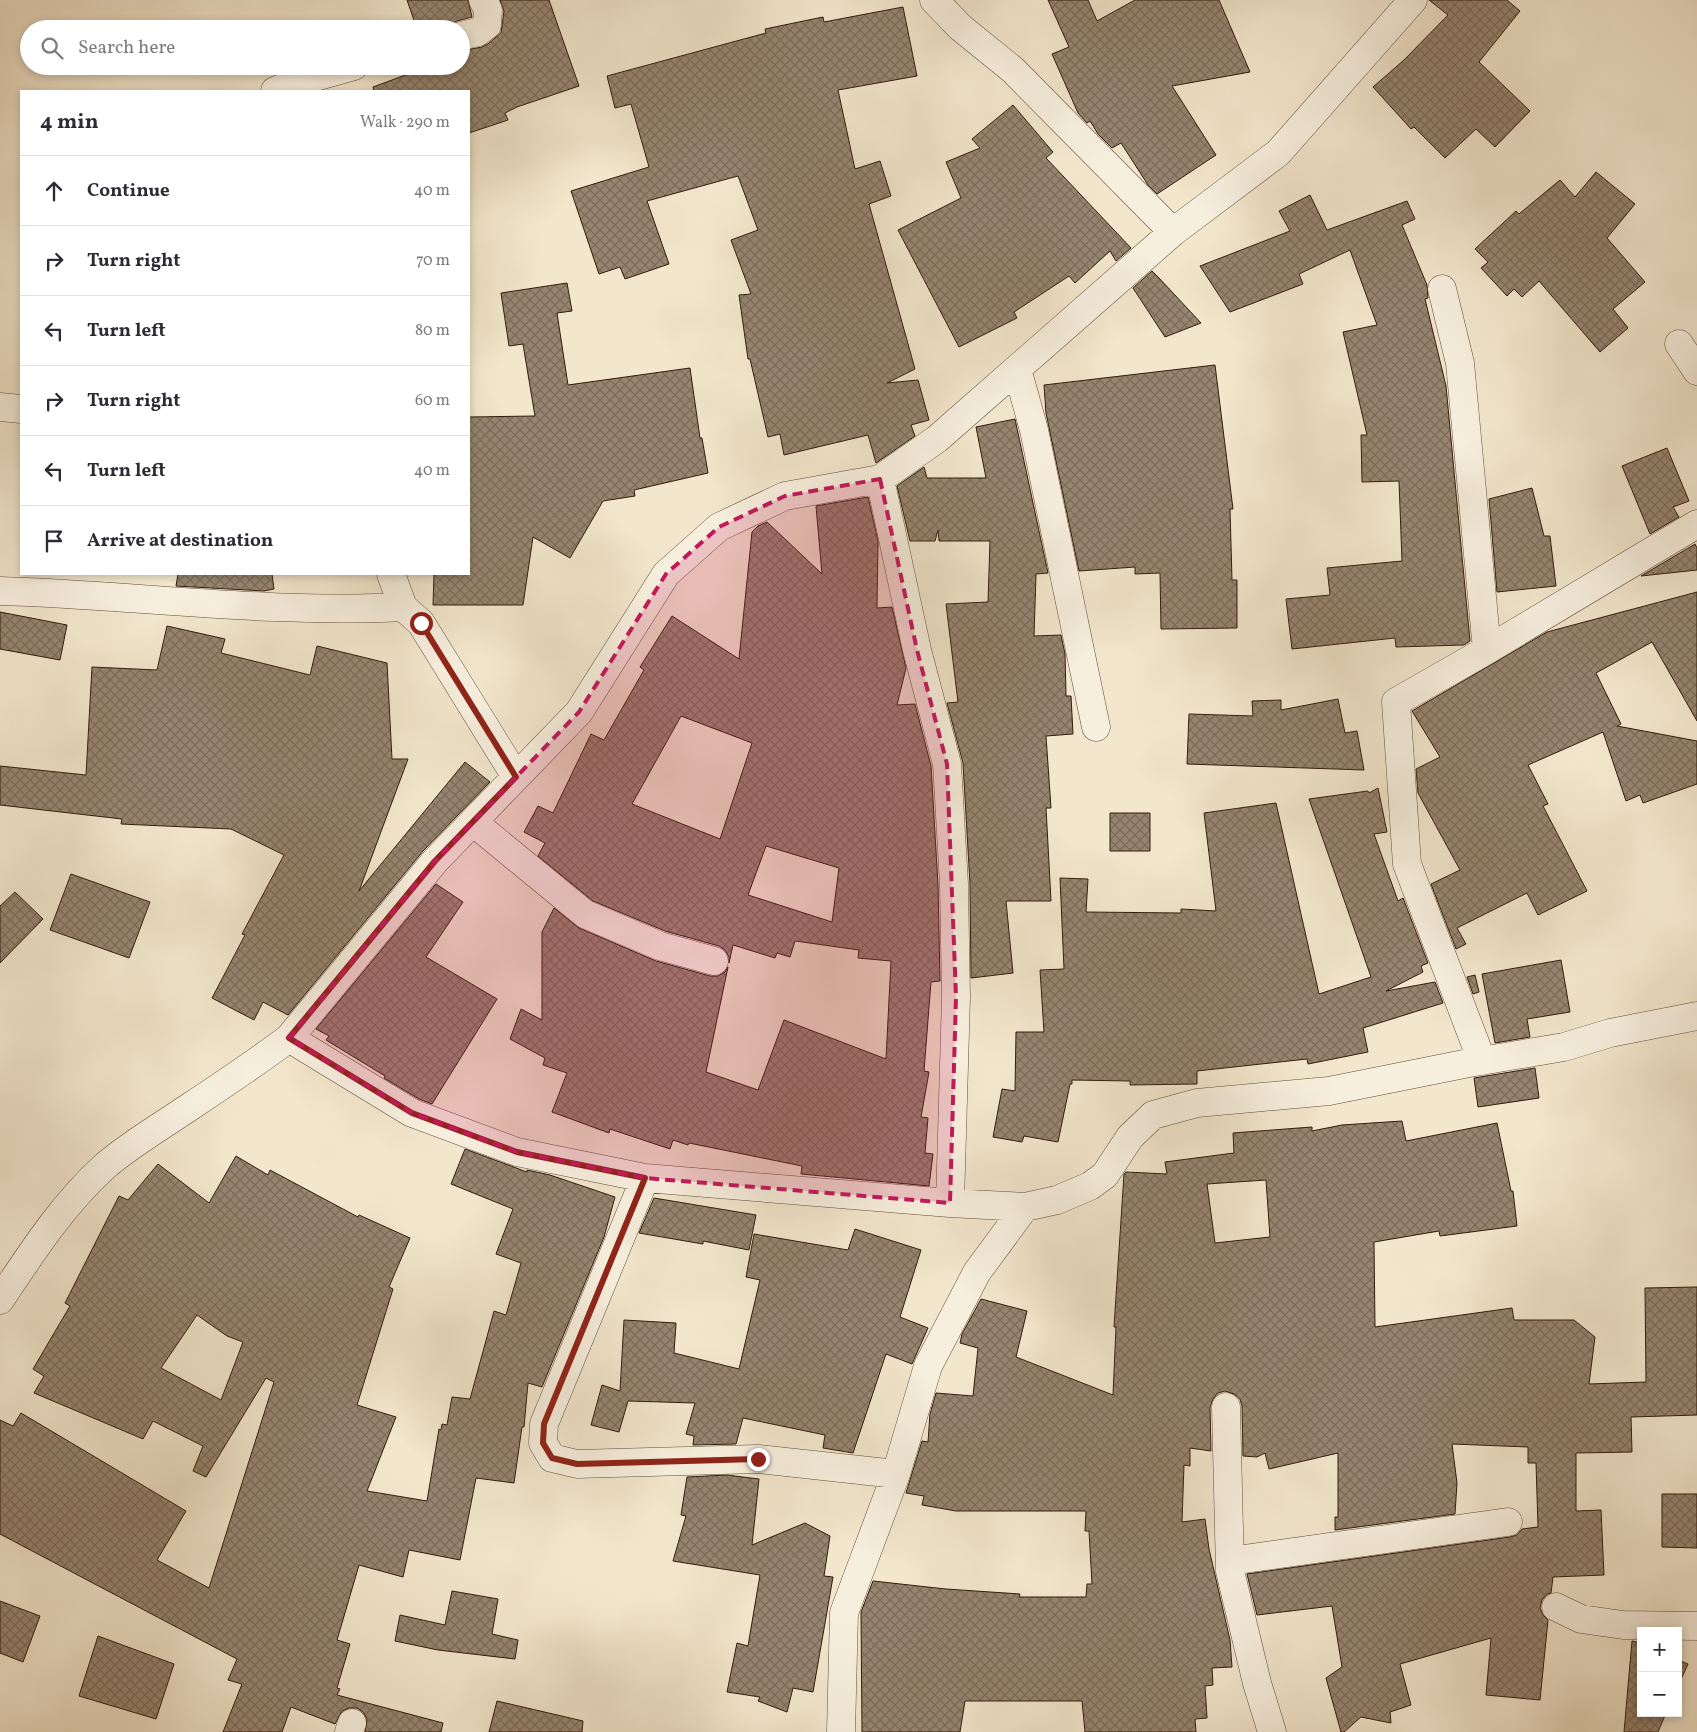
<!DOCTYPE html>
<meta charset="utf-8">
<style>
:root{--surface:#fff;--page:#f7f7f7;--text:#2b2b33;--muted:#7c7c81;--line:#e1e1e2}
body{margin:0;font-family:Vollkorn,serif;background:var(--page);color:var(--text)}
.controls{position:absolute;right:15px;bottom:15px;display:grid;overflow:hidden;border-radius:0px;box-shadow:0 2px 8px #0003}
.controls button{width:45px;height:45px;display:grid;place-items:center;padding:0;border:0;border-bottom:1px solid var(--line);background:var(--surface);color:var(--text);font:25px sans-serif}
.stop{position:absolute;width:15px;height:15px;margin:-11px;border:4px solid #8f2418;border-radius:50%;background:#fff}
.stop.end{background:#8f2418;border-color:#fff;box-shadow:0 1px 5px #0008}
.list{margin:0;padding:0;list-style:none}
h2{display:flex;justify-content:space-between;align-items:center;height:65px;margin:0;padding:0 20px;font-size:21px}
h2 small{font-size:16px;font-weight:400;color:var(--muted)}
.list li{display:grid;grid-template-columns:32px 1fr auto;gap:15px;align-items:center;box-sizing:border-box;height:70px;padding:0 20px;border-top:1px solid var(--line)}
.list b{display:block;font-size:19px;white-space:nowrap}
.list em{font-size:16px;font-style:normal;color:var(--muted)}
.icon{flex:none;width:28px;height:28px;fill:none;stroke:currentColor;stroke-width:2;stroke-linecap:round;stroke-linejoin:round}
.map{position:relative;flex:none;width:1697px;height:1732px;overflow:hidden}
.search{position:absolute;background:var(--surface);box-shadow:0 2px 8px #0003;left:20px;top:20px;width:450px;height:55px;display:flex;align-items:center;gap:12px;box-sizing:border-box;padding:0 18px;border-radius:28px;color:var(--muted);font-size:19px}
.panel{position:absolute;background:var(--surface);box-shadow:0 2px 8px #0003;left:20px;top:90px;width:450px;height:485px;border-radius:0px}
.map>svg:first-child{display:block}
.building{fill:url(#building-cross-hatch);stroke:#321c0d;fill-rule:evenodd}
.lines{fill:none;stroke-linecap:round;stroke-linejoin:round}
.minor-casing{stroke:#624e3d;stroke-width:29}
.minor{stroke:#f7efde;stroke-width:28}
.route{stroke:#8f2418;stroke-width:6}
.marked{fill:#c2185b;fill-opacity:0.2;stroke:#c2185b;stroke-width:4;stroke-dasharray:10 6;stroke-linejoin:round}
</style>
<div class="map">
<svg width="1697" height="1732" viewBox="0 0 1697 1732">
<defs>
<pattern id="building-cross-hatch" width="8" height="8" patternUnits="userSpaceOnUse" patternTransform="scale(1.25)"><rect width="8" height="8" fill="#968570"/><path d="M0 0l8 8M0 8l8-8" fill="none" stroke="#7b6c5a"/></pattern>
</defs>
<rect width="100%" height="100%" fill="#f2e6cc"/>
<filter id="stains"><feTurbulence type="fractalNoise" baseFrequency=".004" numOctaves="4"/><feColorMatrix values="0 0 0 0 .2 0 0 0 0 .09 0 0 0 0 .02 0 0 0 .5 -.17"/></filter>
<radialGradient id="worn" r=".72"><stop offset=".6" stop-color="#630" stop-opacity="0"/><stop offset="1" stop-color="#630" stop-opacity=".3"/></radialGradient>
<path class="building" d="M 407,0 L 468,0 L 472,17 L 457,21 L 451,24 L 448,29 L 417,29 Z
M 500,0 L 549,0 L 579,86 L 517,107 L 505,113 L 508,120 L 469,133 L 469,91 L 374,91 L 373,87 L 430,66 L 461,66 L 461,51 L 482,47 L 488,44 L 501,33 L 504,11 Z
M 1048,0 L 1088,0 L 1097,21 L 1135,0 L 1219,0 L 1250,72 L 1172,86 L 1216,155 L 1157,194 L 1148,185 L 1121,143 L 1112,148 L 1098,134 L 1090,121 L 1087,123 L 1078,113 L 1052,54 L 1069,47 Z
M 1429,0 L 1507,0 L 1520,11 L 1479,62 L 1530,111 L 1495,147 L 1476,129 L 1445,158 L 1414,127 L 1411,129 L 1373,87 L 1404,60 L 1448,15 Z
M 903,7 L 917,76 L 838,90 L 855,169 L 880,161 L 891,196 L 869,204 L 915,369 L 887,383 L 918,380 L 929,420 L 911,425 L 915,436 L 876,463 L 868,435 L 784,455 L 780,434 L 768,437 L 750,359 L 748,359 L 739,295 L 751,294 L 731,240 L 758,230 L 738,176 L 647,201 L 669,264 L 625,279 L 620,267 L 599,274 L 571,191 L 649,167 L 631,104 L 615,108 L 607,76 L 766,33 L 765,29 L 823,17 L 824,22 Z
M 1013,105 L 1053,152 L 1046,158 L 1131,248 L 1116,261 L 1110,251 L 1075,283 L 1069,276 L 1014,312 L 1017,318 L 959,347 L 898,230 L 961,198 L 946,162 L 980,148 L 972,139 Z
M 1596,172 L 1635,204 L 1607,238 L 1645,282 L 1613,309 L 1628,328 L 1600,352 L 1539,281 L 1522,297 L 1514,289 L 1507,296 L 1481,268 L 1488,262 L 1475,249 L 1516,211 L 1519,214 L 1560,180 L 1575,197 Z
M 1310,195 L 1327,230 L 1407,201 L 1415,219 L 1402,225 L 1427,285 L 1428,298 L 1425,299 L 1446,386 L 1470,641 L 1464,645 L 1396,647 L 1395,638 L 1292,649 L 1286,599 L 1330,595 L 1327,568 L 1402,561 L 1399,481 L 1362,482 L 1361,435 L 1367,435 L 1343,332 L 1377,325 L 1350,250 L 1299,274 L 1303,284 L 1230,312 L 1200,266 L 1290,231 L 1279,211 Z
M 1152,271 L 1159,278 L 1201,323 L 1165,337 L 1133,288 Z
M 567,283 L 572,311 L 557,313 L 568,385 L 690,368 L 700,438 L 702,438 L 708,473 L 634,490 L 635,496 L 603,501 L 570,558 L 533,537 L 523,605 L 433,605 L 434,574 L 469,574 L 469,417 L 535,416 L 523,344 L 509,346 L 501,293 Z
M 1215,365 L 1233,509 L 1230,509 L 1232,580 L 1237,580 L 1237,628 L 1161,629 L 1160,573 L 1135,574 L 1135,567 L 1079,571 L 1046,413 L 1044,385 Z
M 1015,419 L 1048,573 L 1036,574 L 1034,636 L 1061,635 L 1065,654 L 1066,696 L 1071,696 L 1073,734 L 1046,736 L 1051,808 L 1046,808 L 1051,901 L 1006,901 L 1013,973 L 971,978 L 970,884 L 963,763 L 947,703 L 958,702 L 946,604 L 988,602 L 990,541 L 939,541 L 938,530 L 935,541 L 910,541 L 897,486 L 924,467 L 927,478 L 986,478 L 976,427 Z
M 1667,448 L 1689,501 L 1673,507 L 1679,517 L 1650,534 L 1622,466 Z
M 1532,488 L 1544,536 L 1550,536 L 1556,586 L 1497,592 L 1489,499 Z
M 868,497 L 878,541 L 877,608 L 892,607 L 906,668 L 897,705 L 915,704 L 931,766 L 938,885 L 940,981 L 931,982 L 924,1071 L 929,1072 L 921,1117 L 928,1118 L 925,1153 L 933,1154 L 929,1186 L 801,1174 L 802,1166 L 689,1143 L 688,1145 L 673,1140 L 670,1149 L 610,1129 L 609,1133 L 552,1112 L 567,1073 L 543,1065 L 545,1058 L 510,1039 L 521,1009 L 542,1020 L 542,932 L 554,908 L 579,928 L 656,961 L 710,976 L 718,976 L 725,972 L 728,967 L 706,1072 L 758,1090 L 784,1020 L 886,1059 L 891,961 L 858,958 L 859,950 L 795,941 L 790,957 L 777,953 L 775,958 L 733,945 L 729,963 L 729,957 L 725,950 L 719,946 L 665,931 L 593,901 L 538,856 L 545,843 L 524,832 L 538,806 L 553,813 L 591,734 L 604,740 L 644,670 L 640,667 L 672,616 L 739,659 L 752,532 L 758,526 L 767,522 L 822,574 L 816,506 ZM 681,716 L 752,743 L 720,839 L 632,804 ZM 766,846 L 839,868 L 832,922 L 748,895 Z
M 1695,544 L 1697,548 L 1697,570 L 1641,576 Z
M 178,574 L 272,574 L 274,589 L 264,591 L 176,586 Z
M 1697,592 L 1697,721 L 1652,642 L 1596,673 L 1621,724 L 1617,726 L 1697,741 L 1697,784 L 1643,803 L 1640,795 L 1626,801 L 1603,732 L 1528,765 L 1548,804 L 1543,806 L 1587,891 L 1538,915 L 1527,893 L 1457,928 L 1466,944 L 1456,949 L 1431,884 L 1460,870 L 1418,793 L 1416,769 L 1440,757 L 1412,711 L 1547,632 Z
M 0,612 L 67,625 L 60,660 L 0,649 Z
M 167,626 L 225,639 L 221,653 L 310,675 L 317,646 L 387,663 L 392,759 L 408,759 L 359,891 L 465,762 L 490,782 L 423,851 L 288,1015 L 263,1002 L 254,1020 L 212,998 L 245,935 L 242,934 L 284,855 L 231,829 L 121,824 L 122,819 L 0,805 L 0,766 L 86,775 L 92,667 L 157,670 Z
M 1338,699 L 1345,733 L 1357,731 L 1364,770 L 1187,764 L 1189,714 L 1253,716 L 1252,701 L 1281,700 L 1281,710 Z
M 1378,788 L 1387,832 L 1374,834 L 1398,901 L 1403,898 L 1428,963 L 1421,966 L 1423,972 L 1386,991 L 1435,982 L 1443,1003 L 1363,1028 L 1368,1052 L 1308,1064 L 1307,1059 L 1197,1071 L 1197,1084 L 1130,1085 L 1130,1081 L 1072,1080 L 1072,1084 L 1070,1084 L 1058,1142 L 1024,1136 L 1022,1142 L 993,1137 L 1002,1089 L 1015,1091 L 1016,1032 L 1044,1032 L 1040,970 L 1064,969 L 1060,878 L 1088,879 L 1086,912 L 1181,913 L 1181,909 L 1216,911 L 1204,813 L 1276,803 L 1319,994 L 1371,977 L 1309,799 L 1368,791 L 1369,793 Z
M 1110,813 L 1150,813 L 1150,851 L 1110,851 Z
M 71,874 L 150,902 L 129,958 L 50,930 Z
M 436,884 L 463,902 L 426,957 L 497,999 L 432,1104 L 419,1099 L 384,1078 L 385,1076 L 326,1040 L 329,1036 L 316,1029 Z
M 15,892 L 43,919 L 0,963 L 0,906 Z
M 1561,960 L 1570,1012 L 1527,1019 L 1530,1037 L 1495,1043 L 1482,974 Z
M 1475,975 L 1479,992 L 1473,994 L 1467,977 Z
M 1535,1068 L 1539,1098 L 1478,1107 L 1474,1078 Z
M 1402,1121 L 1406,1141 L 1497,1123 L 1511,1191 L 1513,1191 L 1517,1226 L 1440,1236 L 1439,1231 L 1374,1242 L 1375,1327 L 1512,1308 L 1514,1320 L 1574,1320 L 1595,1337 L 1589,1384 L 1646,1382 L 1645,1288 L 1697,1287 L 1697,1415 L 1631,1417 L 1632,1452 L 1576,1453 L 1576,1511 L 1601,1510 L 1604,1575 L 1553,1577 L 1551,1593 L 1547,1594 L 1542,1600 L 1540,1608 L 1543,1615 L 1548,1620 L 1540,1700 L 1486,1695 L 1491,1638 L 1400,1664 L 1411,1705 L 1390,1712 L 1391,1723 L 1361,1717 L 1344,1732 L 1341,1732 L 1326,1678 L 1342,1667 L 1332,1606 L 1257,1615 L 1247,1574 L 1510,1537 L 1517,1535 L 1522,1529 L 1538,1527 L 1536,1463 L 1528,1463 L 1528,1447 L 1452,1444 L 1457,1483 L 1455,1514 L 1335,1530 L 1335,1517 L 1338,1517 L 1338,1453 L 1269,1469 L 1265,1453 L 1257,1457 L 1243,1456 L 1242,1406 L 1240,1399 L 1234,1394 L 1225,1391 L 1218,1393 L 1213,1399 L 1210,1407 L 1211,1451 L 1190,1448 L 1190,1466 L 1184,1465 L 1182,1522 L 1205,1519 L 1209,1549 L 1230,1640 L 1232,1667 L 1212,1668 L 1213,1685 L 1205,1686 L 1207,1718 L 1195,1719 L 1196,1732 L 1085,1732 L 1082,1701 L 965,1701 L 960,1732 L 862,1732 L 861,1612 L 873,1581 L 946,1589 L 1020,1594 L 1019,1597 L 1086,1597 L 1087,1584 L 1092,1584 L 1089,1531 L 1085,1531 L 1086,1511 L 956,1511 L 922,1505 L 924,1496 L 906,1493 L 922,1441 L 928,1442 L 930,1414 L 936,1393 L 973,1396 L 978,1348 L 960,1343 L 962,1334 L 981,1299 L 1027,1311 L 1016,1357 L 1113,1395 L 1116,1327 L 1114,1327 L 1124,1174 L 1126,1172 L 1167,1174 L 1165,1162 L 1234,1153 L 1233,1133 L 1312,1127 L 1312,1131 L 1342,1125 ZM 1266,1180 L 1270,1237 L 1215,1243 L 1207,1184 Z
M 465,1149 L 527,1172 L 527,1170 L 550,1175 L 615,1197 L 604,1237 L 542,1387 L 528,1383 L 524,1427 L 522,1427 L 514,1483 L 476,1478 L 460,1560 L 409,1550 L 403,1577 L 359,1565 L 337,1640 L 350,1644 L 337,1688 L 340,1689 L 337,1695 L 443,1723 L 441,1732 L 365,1732 L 367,1719 L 363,1712 L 357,1708 L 349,1708 L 342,1711 L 335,1724 L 291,1707 L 282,1732 L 223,1732 L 242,1684 L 228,1680 L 237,1659 L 0,1534 L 0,1420 L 13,1426 L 21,1413 L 186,1511 L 157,1560 L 209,1588 L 274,1382 L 266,1378 L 206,1477 L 193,1471 L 203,1446 L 153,1421 L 143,1439 L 34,1393 L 44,1376 L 33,1369 L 70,1306 L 65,1303 L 119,1196 L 128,1200 L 158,1164 L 209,1203 L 236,1156 L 268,1175 L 270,1170 L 358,1217 L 359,1215 L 410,1238 L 389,1287 L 393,1289 L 357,1405 L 396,1417 L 367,1491 L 427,1501 L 439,1429 L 441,1430 L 442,1424 L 447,1425 L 452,1397 L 470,1399 L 494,1311 L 506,1315 L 521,1263 L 496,1254 L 513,1209 L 451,1184 ZM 197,1315 L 227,1336 L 243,1342 L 221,1400 L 161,1368 Z
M 654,1198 L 756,1215 L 749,1250 L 703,1241 L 703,1244 L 639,1233 Z
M 855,1229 L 921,1250 L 900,1317 L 928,1328 L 912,1364 L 886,1354 L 853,1453 L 823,1448 L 825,1435 L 743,1418 L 736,1444 L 693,1445 L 694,1436 L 686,1434 L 695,1403 L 628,1401 L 619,1432 L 591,1425 L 602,1385 L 620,1391 L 624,1320 L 676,1323 L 674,1353 L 739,1369 L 760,1280 L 746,1277 L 754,1234 L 848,1250 Z
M 727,1475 L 759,1479 L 752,1545 L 805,1523 L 830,1536 L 824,1576 L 833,1577 L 813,1692 L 793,1688 L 787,1712 L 758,1701 L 760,1697 L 727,1692 L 737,1643 L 748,1646 L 760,1575 L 673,1561 L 686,1516 L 681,1515 L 687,1477 Z
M 1662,1494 L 1697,1494 L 1697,1548 L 1662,1547 Z
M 452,1591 L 498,1599 L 492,1634 L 518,1640 L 515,1659 L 438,1650 L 395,1641 L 400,1615 L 445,1625 Z
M 0,1601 L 40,1616 L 23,1662 L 0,1653 Z
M 98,1636 L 174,1664 L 156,1719 L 79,1696 Z
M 1632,1641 L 1641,1643 L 1641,1713 L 1666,1713 L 1658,1732 L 1624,1732 Z
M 1678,1660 L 1688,1664 L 1678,1686 Z
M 497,1701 L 583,1721 L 582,1732 L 489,1732 Z"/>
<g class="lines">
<g class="minor-casing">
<path id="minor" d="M 934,0 L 960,27 L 1013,70 L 1173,232
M 461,36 L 478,32 L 487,25 L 488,10 L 483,0
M 275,91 L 297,82 L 354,66
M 1442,289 L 1460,363 L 1487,650
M 1679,344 L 1697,371
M 1017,369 L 1034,430 L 1096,727
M 0,407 L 21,409
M 880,479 L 917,650 L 947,764 L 954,884 L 956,997 L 950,1203
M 391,574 L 403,607
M 0,591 C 134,595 269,614 403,607 L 421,623 L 516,777
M 473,822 L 585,914 L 660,946 L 714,961
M 289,1038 L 412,1113 L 517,1152 L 645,1178 L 950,1203 L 1025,1207 L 1057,1200 L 1090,1186 L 1105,1175 L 1130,1137 L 1153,1115 L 1197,1103 L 1329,1091 L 1469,1063 L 1564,1047 L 1610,1033 L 1697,1016
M 1482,1061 L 1407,864 L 1396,702 L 1487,650 L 1697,524
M 645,1178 L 544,1424 L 543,1443 L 552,1458 L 577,1464 L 758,1459 L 896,1474
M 0,1300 C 32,1252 63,1204 105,1166 C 126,1148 150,1133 173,1118 C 212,1092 252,1066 289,1038 L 435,861 L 579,712 L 666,574 L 719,527 L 785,496 L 880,479 L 937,439 L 1173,232 L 1278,153 L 1413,0
M 1226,1407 L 1230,1571 L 1257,1683 L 1272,1732
M 1230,1561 L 1508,1522
M 1556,1607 L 1581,1619 L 1623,1625 L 1697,1626
M 349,1732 L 352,1723
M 841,1732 L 844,1613 L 896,1474 L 928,1366 L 977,1272 L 1025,1207"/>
</g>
<use href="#minor" class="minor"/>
</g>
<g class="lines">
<path class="route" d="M 421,623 L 516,777 L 435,861 L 289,1038 L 412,1113 L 517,1152 L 645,1178 L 544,1424 L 543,1443 L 552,1458 L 577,1464 L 758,1459"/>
</g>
<path class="marked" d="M 880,479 L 917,650 L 947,764 L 956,997 L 950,1203 L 645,1178 L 517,1152 L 412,1113 L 289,1038 L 435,861 L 579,712 L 666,574 L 719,527 L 785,496 Z"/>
<rect width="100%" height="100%" filter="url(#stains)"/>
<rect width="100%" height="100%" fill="url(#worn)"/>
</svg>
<div class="controls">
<button>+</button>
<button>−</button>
</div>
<div class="stop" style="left:421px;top:623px"></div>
<div class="stop end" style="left:758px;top:1459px"></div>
<div class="search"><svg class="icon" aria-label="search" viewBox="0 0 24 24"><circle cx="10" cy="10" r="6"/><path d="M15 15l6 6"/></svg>Search here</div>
<section class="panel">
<h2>4 min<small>Walk · 290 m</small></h2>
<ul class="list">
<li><svg class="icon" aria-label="ahead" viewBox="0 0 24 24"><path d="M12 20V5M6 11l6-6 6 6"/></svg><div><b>Continue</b></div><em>40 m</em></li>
<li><svg class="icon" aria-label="right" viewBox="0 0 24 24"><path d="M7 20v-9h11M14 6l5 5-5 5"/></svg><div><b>Turn right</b></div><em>70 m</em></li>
<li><svg class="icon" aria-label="left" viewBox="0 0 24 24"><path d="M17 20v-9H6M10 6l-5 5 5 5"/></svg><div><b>Turn left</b></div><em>80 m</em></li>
<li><svg class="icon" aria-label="right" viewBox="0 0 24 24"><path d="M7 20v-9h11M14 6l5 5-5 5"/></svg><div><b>Turn right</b></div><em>60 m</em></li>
<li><svg class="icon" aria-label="left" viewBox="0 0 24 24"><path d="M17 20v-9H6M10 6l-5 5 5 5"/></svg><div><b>Turn left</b></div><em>40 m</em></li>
<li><svg class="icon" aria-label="arrive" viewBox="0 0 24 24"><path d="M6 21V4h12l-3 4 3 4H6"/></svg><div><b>Arrive at destination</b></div></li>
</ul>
</section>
</div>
